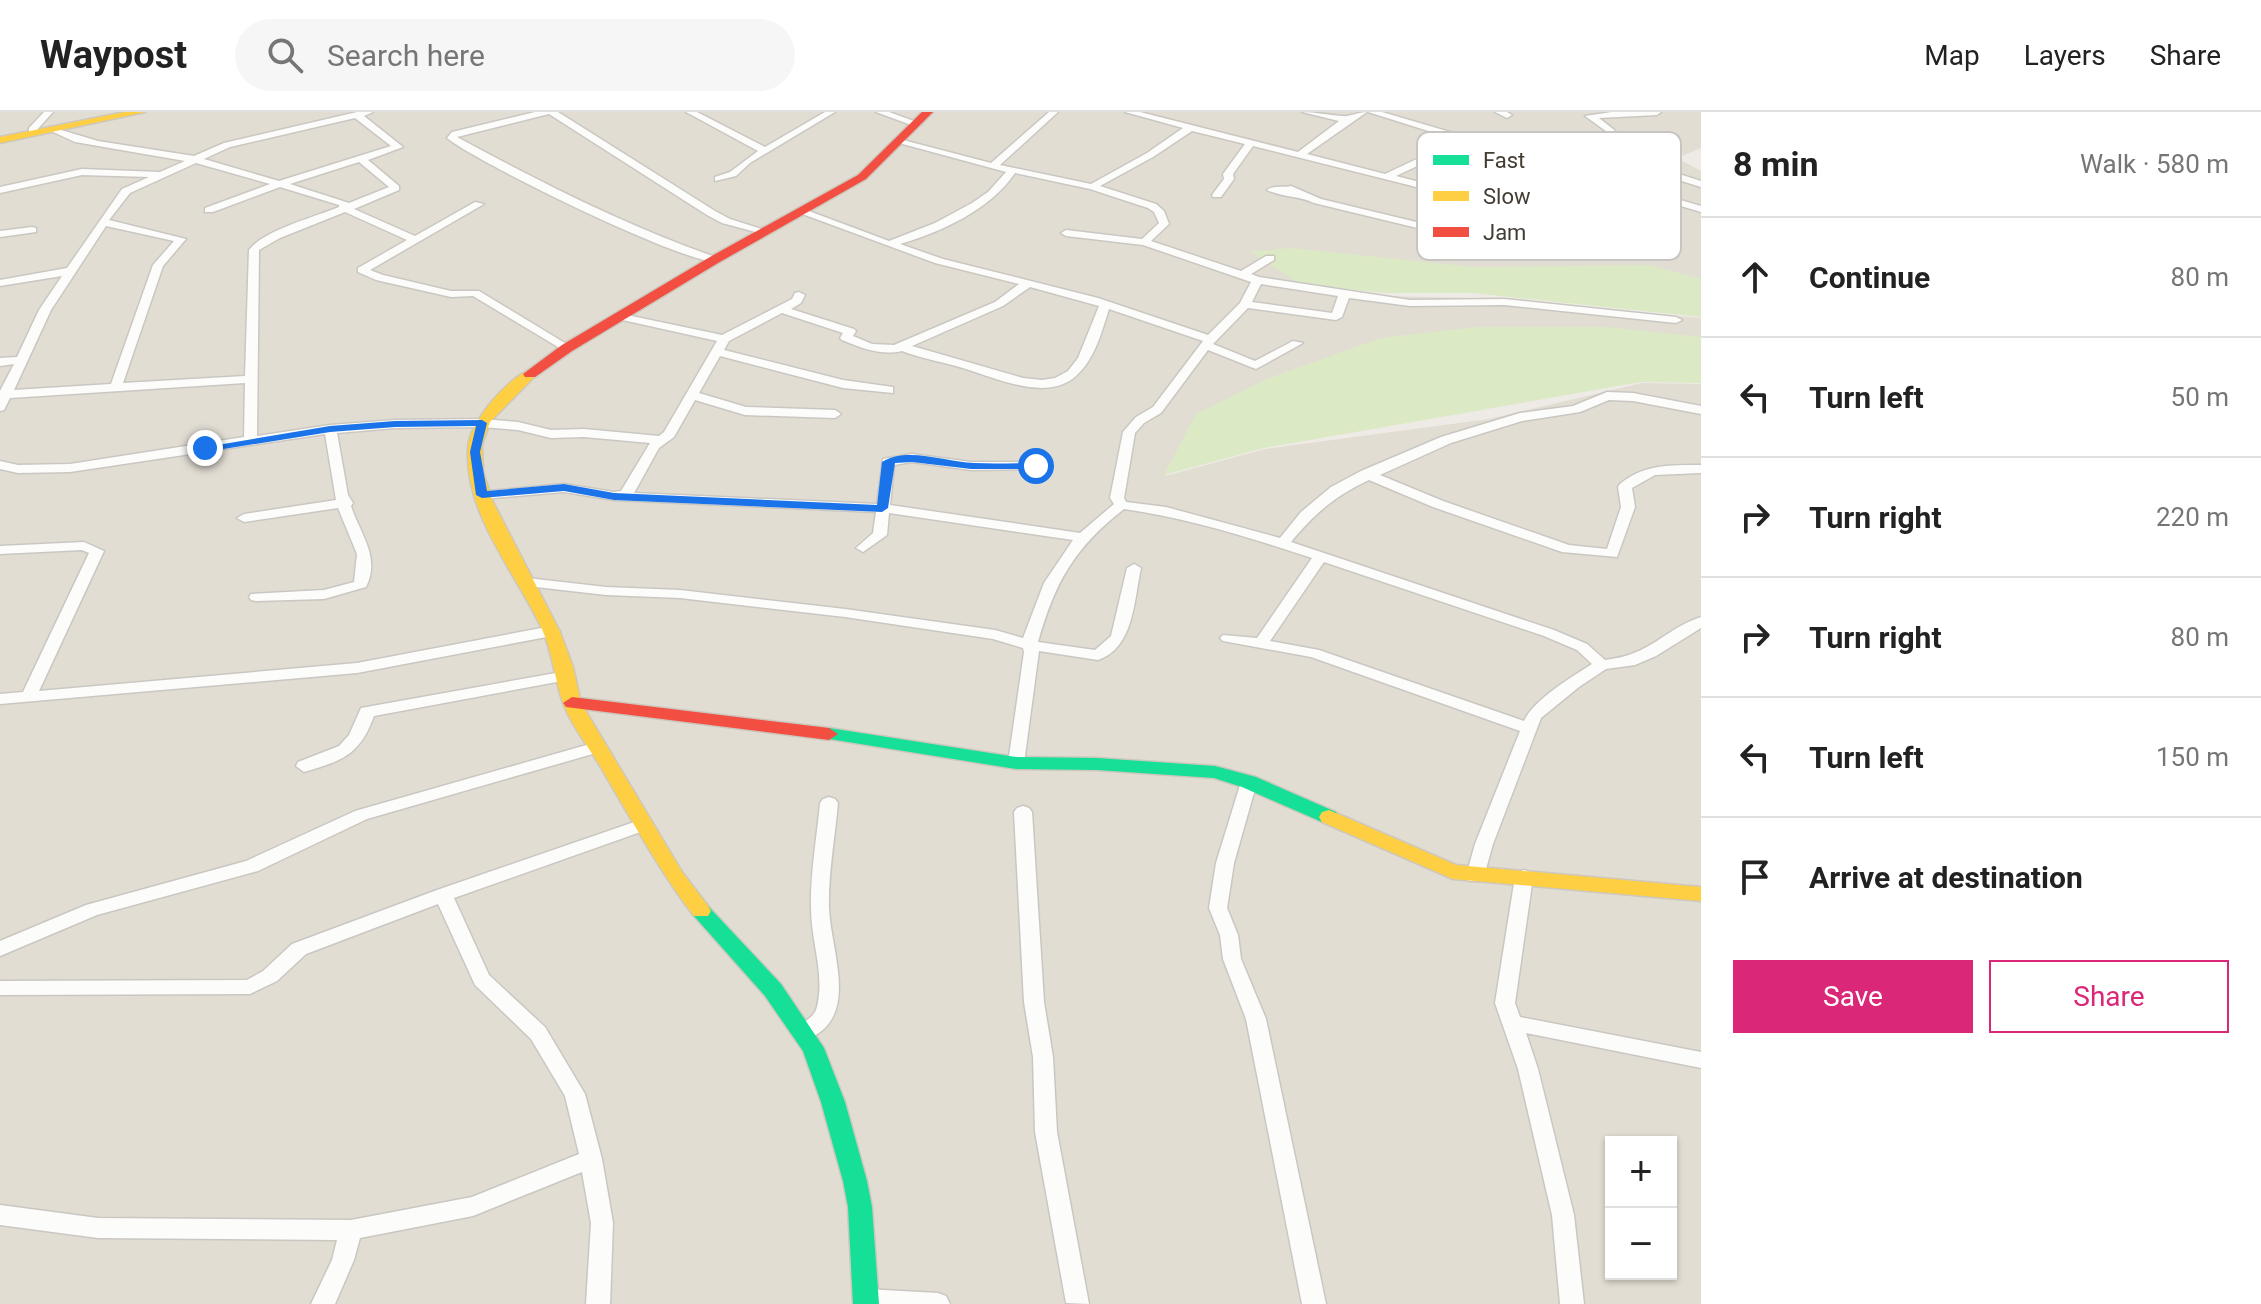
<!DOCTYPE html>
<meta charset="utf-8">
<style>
:root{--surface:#fff;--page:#f6f6f6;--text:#222;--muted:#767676;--line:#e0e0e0;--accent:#db2777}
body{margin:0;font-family:Roboto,sans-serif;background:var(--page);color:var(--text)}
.controls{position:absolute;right:24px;bottom:24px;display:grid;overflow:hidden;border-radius:0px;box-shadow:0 2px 6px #0004}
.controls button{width:72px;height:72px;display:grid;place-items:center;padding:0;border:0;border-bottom:2px solid var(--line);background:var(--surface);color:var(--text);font:40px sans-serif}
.stop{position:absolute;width:24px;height:24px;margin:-18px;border:6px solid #1a73e8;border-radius:50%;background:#fff}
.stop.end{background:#1a73e8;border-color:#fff;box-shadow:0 2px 8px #0008}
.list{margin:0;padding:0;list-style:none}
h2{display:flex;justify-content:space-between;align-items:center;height:104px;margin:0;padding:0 32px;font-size:34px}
h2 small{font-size:26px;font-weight:400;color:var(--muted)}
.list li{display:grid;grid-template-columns:52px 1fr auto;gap:24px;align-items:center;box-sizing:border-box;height:120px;padding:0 32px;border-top:2px solid var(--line)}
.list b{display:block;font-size:30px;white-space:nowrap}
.list em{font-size:26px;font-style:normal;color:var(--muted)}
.actions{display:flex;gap:16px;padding:24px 32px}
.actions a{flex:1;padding:18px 0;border:2px solid var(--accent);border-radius:0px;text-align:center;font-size:28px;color:var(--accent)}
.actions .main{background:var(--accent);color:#fff}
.icon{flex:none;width:44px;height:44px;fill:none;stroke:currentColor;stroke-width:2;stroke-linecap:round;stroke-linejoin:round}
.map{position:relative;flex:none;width:1701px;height:1192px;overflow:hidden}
header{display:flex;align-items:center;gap:48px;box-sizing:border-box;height:112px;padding:0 40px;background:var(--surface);border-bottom:2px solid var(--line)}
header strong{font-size:38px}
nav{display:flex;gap:44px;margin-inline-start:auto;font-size:28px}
.search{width:560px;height:72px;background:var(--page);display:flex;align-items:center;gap:20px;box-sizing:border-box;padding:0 28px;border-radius:44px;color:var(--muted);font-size:30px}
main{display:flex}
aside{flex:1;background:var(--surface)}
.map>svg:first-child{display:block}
.residential{fill:#e2ddd3;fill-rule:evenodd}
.green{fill:#dce9c5}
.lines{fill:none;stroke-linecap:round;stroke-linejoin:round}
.street-casing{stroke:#cac7c2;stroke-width:3}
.fast-casing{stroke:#cdc8bd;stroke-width:3}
.slow-casing{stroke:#cdc8bd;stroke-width:3}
.jam-casing{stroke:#cdc8bd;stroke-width:3}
.street{fill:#fcfcfb;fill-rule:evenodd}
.fast{fill:#16e098;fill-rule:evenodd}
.slow{fill:#ffcf43;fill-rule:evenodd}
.jam{fill:#f24e42;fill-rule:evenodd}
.route{fill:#1a73e8}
.key{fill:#fff;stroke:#c7c4c2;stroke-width:2}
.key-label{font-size:22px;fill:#433c33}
</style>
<header>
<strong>Waypost</strong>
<div class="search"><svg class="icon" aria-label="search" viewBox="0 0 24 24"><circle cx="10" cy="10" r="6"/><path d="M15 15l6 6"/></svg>Search here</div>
<nav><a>Map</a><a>Layers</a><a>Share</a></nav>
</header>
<main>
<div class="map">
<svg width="1701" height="1192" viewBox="0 0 1701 1192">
<rect width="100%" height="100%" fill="#eeebe6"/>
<path class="residential" d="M 0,0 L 1701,0 L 1701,36 L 1677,46 L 1701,59 L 1701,168 L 1272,146 L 1302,174 L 1382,184 L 1473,186 L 1701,206 L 1701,226 L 1478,216 L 1382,226 L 1270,267 L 1197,303 L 1165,364 L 1265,337 L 1489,307 L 1642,271 L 1701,272 L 1701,1192 L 0,1192 ZM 1611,1030 L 1671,1030 L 1671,1162 L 1611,1162 Z"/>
<path class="green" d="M 1291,136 L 1474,155 L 1649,153 L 1701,167 L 1701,205 L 1471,181 L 1385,181 L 1300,172 L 1251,140 Z
M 1477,215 L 1606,215 L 1701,225 L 1701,271 L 1641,270 L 1264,336 L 1164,363 L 1196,302 L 1269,266 L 1381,226 Z"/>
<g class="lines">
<g class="street-casing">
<path id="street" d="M 44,0 L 53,0 L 35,20 L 29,20 L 29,16 Z
M 357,0 L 373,0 L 364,4 L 403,35 L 368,48 L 399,74 L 399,78 L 354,97 L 415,124 L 475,90 L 484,92 L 370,158 L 383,163 L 451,179 L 479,179 L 573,236 L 567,240 L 563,238 L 473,184 L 451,185 L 376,168 L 358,160 L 358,156 L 407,128 L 345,100 L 280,126 L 259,138 L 257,324 L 330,313 L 395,308 L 482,307 L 518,310 L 551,318 L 584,317 L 659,324 L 664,320 L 717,229 L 618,207 L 618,203 L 622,202 L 722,223 L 792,187 L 795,181 L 799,180 L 805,183 L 801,191 L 791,197 L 854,217 L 856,219 L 853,224 L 872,232 L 894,233 L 995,190 L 1019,172 L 935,151 L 797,100 L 806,98 L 889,129 L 935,111 L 972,91 L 988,80 L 1006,60 L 899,31 L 899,27 L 991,51 L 1049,0 L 1058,0 L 1000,53 L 1091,72 L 1147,41 L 1183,16 L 1125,0 L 1140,0 L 1298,40 L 1339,9 L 1302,0 C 1315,0 1328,3 1342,4 C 1350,5 1358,0 1367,0 L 1307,42 L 1385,62 L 1457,28 L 1368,0 L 1382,0 L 1603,65 L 1632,47 L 1701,69 L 1701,75 L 1633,54 L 1612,68 L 1701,94 L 1701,100 L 1641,82 L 1576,137 L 1571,134 L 1572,132 L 1632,80 L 1540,52 L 1460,112 L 1438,121 L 1314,91 C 1299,84 1281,85 1267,78 C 1272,73 1284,76 1291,74 L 1321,87 L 1437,115 L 1452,108 L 1476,90 L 1253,34 L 1233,62 L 1234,67 L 1221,85 L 1213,85 L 1212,83 L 1224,67 L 1223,62 L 1245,32 L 1192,19 L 1153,45 L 1100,74 L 1156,92 L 1164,99 L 1169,112 L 1151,129 L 1241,159 L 1266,144 L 1274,144 L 1274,148 L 1251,162 L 1259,165 L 1410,188 L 1504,187 L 1676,205 L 1682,208 L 1676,211 L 1504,193 L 1410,194 L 1349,186 L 1342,205 L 1336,208 L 1248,196 L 1213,232 L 1255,249 L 1293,229 L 1303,231 L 1256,257 L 1208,238 L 1161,301 L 1144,311 L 1135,321 L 1124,386 L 1126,390 L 1166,395 L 1280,426 L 1301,400 L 1331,375 L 1361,359 L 1441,325 L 1520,301 L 1573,294 L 1607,280 L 1633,281 L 1701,294 L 1701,302 L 1633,289 L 1609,288 L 1580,300 L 1522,309 L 1451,331 L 1380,363 L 1443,389 L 1569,433 L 1607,437 L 1621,395 L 1618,375 L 1620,372 C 1644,352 1671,353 1701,353 L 1701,361 L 1655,363 L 1632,376 L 1635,395 L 1617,445 L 1562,440 L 1433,395 L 1369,368 C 1335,384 1315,401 1291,430 L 1554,518 L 1587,532 L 1605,548 C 1652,543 1664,517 1701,505 L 1701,516 L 1656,544 L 1635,553 L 1606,557 L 1579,575 L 1541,606 L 1493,732 L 1484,764 L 1481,769 L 1469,769 L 1466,764 L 1475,732 L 1520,619 L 1311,545 L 1223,529 L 1220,526 L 1223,523 L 1257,526 L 1312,446 C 1251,426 1188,406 1124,397 C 1074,436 1055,470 1038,530 L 1095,538 L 1111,524 L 1127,456 L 1134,452 L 1141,456 C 1134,488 1134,536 1098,548 L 1039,539 L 1024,651 L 1016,657 L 1008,651 L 1024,540 L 1023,536 L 993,527 L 845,505 L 680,486 L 606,483 L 527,474 L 520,470 L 527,466 L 606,475 L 680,478 L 845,497 L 995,518 L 1023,526 L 1044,471 L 1073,428 L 889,401 L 887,423 L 863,440 L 856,436 L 873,421 L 876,400 L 614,388 L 564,380 L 482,387 L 475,383 L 477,380 L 564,372 L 614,380 L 621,379 L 650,331 L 584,325 L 551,326 L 518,318 L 482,315 L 395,316 L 337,321 L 348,383 L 353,391 L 351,394 C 360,422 381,445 366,475 L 324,487 L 256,489 L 251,488 L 249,485 L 251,482 L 324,478 L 354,470 L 357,442 L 338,396 L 244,410 L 237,406 L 244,402 L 336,388 L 325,322 L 70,360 L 18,361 L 0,357 L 0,349 L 18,353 L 70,352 L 244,325 L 245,271 L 10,286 L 4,298 L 0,299 L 0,279 L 14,252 L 0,254 L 0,246 L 17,245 L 39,198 L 62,164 L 0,174 L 0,168 L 67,156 L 122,77 L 149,65 L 82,63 L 0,81 L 0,75 L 82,57 L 160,60 L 185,49 L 75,30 L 51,19 L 51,15 L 98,29 L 194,44 L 224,31 ZM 355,6 L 391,34 L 279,69 L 204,47 L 230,35 ZM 1466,31 L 1531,50 L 1482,86 L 1396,64 ZM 359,50 L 389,75 L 349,91 L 290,72 ZM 196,51 L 270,72 L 205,96 L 205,100 L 213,100 L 280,75 L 339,93 L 339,95 C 315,105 264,118 249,138 L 245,264 L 123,271 L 163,154 L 186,127 L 109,108 L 130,81 ZM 1015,61 L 1090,77 L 1148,96 L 1154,100 L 1159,111 L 1142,127 L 1066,118 L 1061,121 L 1066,124 L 1143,133 L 1251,170 L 1240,191 L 1208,223 L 1098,186 L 943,147 L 900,132 C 941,120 990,98 1015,61 ZM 106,114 L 174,129 L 153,153 L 111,272 L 14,278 L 51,198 ZM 1261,172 L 1338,184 L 1332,201 L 1252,190 ZM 1030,175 L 1099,194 L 1078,246 L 1068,259 L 1055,266 L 1042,268 L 1023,266 L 912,234 L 1003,194 ZM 1109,197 L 1203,229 L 1153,295 L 1136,305 L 1123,320 L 1110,386 L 1114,392 L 1080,421 L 890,393 L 894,353 L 912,350 L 971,358 L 1041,357 L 1041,351 L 1036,350 L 971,350 L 912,342 L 883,347 L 877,392 L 634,381 L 659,336 L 674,325 L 695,288 L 745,303 L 835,306 L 841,302 L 835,298 L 746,295 L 699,281 L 720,244 L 843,276 L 893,281 L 893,275 L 843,268 L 724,238 L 729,229 L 782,201 L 843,221 L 840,226 L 842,228 C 861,236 882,244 902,239 C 920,246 938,249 956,254 C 990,263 1045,292 1076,264 C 1095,247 1102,219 1109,197 ZM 1324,450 L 1544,524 L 1577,538 L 1592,552 C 1572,565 1534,587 1524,609 L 1319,538 L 1270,529 Z
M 535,0 L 558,0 L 715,99 L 730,107 L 768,119 L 763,122 L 722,111 L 707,103 L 549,2 L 457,25 C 542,71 627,114 718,146 L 718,150 C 684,152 478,51 447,26 L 452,20 Z
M 686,0 L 697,0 L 765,35 L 825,0 L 835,0 L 750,51 L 736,64 L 715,69 L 715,65 L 730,60 L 758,39 Z
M 876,0 L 889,0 L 922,12 L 914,14 Z
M 1495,0 L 1507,0 L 1512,3 L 1507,6 Z
M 1612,0 L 1661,0 L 1657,3 L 1599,6 L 1613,17 L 1615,19 L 1610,22 L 1585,4 Z
M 32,115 L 36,116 L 36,120 L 0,125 L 0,119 Z
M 84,430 L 104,439 L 39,579 L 357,551 L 552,514 L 560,519 L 552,524 L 357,561 L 0,592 L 0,582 L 23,580 L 89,441 L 82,438 L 0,442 L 0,434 Z
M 567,559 L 575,564 L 573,567 L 374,604 C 360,643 342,649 304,660 L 296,654 L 298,650 L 339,634 L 349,623 L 361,596 Z
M 597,630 L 605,635 L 603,639 L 367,707 L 258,759 L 97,803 L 0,844 L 0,829 L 86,793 L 246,749 L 355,699 Z
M 1249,664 L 1257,670 L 1234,751 L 1227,796 L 1238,823 L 1241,847 L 1266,907 L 1326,1192 L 1302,1192 L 1246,907 L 1223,847 L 1220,823 L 1209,796 L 1216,751 L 1241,670 Z
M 829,685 L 835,687 L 838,691 C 835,725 828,762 829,797 C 831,841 862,909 803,929 L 796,927 L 793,921 C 799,910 814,908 817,895 C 825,861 811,830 811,796 C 810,762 817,725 820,691 L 823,687 Z
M 1023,694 L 1029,696 L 1032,700 L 1044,890 L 1053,945 L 1057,1020 L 1089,1192 L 1066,1191 L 1035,1020 L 1033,945 L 1024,890 L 1014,700 L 1017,696 Z
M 643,707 L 649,709 L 652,713 L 649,717 L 454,786 L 489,863 L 545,915 L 585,982 L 602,1047 L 613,1111 L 610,1192 L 586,1192 L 591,1111 L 582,1060 L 473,1104 L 360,1126 L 354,1148 L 335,1192 L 311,1192 L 332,1148 L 337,1128 L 98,1126 L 0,1113 L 0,1093 L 98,1106 L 351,1108 L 472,1085 L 579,1042 L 565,984 L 531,927 L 475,873 L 438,792 L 306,842 L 277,869 L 250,882 L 0,883 L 0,869 L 247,868 L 263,859 L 292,832 L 437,778 Z
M 1524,758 L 1530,760 L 1533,765 L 1515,891 L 1520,905 L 1701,940 L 1701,956 L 1526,921 L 1538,957 L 1574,1103 L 1584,1192 L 1560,1192 L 1552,1103 L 1518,957 L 1495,891 L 1515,765 L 1518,760 Z
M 866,1177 L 938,1181 L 946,1184 L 950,1192 L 856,1192 L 855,1188 L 858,1180 Z"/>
</g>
<g class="fast-casing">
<path id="fast" d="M 829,616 L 1016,645 L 1097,646 L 1215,654 L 1256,665 L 1336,700 L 1339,705 L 1336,710 L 1322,710 L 1242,675 L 1214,666 L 1097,658 L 1016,657 L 823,626 L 820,622 L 823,618 Z
M 701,791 L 708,794 L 781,872 L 824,936 L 845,990 L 867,1069 L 872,1095 L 879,1192 L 853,1192 L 848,1095 L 843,1069 L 821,990 L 803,939 L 765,884 L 694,804 L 691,799 L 694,794 Z"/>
</g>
<g class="slow-casing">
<path id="slow" d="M 125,0 L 145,0 L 0,31 L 0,25 Z
M 530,258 L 537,262 L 490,310 L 482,333 L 483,360 L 492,388 L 560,520 L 573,555 L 581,591 L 682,760 L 708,794 L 711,799 L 708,804 L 694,804 C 658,757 630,705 600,654 C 588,634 571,613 563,591 C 554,566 553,540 541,515 C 515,460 464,401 468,336 C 469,311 507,266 530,258 Z
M 1329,698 L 1456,753 L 1701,775 L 1701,789 L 1453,767 L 1322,710 L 1319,705 L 1322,700 Z"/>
</g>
<g class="jam-casing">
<path id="jam" d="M 922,0 L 933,0 L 866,67 L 718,151 L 572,239 L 535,265 L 525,265 L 523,262 L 562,233 L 710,145 L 858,63 Z
M 572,585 L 829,616 L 838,622 L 829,628 L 566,595 L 563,591 Z"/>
</g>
<use href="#street" class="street"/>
<use href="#fast" class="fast"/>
<use href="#slow" class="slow"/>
<use href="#jam" class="jam"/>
</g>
<path class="route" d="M 482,308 L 487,311 L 480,340 L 487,379 L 564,372 L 614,381 L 877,393 L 882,350 C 907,334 946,350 974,351 C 995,352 1016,351 1036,351 L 1042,354 L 1036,357 L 971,357 L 912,350 L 895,351 L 888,396 L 882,400 L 614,388 L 564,379 L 482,386 L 476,383 L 470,340 L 476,314 L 395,315 L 330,320 L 205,340 L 200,336 L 330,314 L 395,309 Z"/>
<rect x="1417" y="20" width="264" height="128" rx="12" class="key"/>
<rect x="1433" y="43" width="36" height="10" fill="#16e098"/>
<rect x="1433" y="79" width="36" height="10" fill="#ffcf43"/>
<rect x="1433" y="115" width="36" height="10" fill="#f24e42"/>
<g class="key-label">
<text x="1483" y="56">Fast</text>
<text x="1483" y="92">Slow</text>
<text x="1483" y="128">Jam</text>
</g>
</svg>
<div class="controls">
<button>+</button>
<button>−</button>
</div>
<div class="stop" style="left:1036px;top:354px"></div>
<div class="stop end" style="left:205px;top:336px"></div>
</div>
<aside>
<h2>8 min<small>Walk · 580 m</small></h2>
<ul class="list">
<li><svg class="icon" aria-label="ahead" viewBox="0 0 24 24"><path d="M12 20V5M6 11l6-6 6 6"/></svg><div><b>Continue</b></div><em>80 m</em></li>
<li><svg class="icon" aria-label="left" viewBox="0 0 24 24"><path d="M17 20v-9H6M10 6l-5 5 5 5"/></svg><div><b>Turn left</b></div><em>50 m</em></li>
<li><svg class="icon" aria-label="right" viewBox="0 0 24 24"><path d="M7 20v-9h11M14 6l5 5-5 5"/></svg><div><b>Turn right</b></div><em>220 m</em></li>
<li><svg class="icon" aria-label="right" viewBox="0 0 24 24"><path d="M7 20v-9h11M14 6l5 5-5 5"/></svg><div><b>Turn right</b></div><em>80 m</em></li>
<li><svg class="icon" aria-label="left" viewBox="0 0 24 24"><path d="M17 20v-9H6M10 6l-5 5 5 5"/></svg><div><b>Turn left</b></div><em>150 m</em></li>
<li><svg class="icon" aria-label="arrive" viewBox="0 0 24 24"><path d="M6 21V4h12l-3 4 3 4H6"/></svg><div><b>Arrive at destination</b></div></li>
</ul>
<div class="actions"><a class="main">Save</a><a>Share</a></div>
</aside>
</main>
